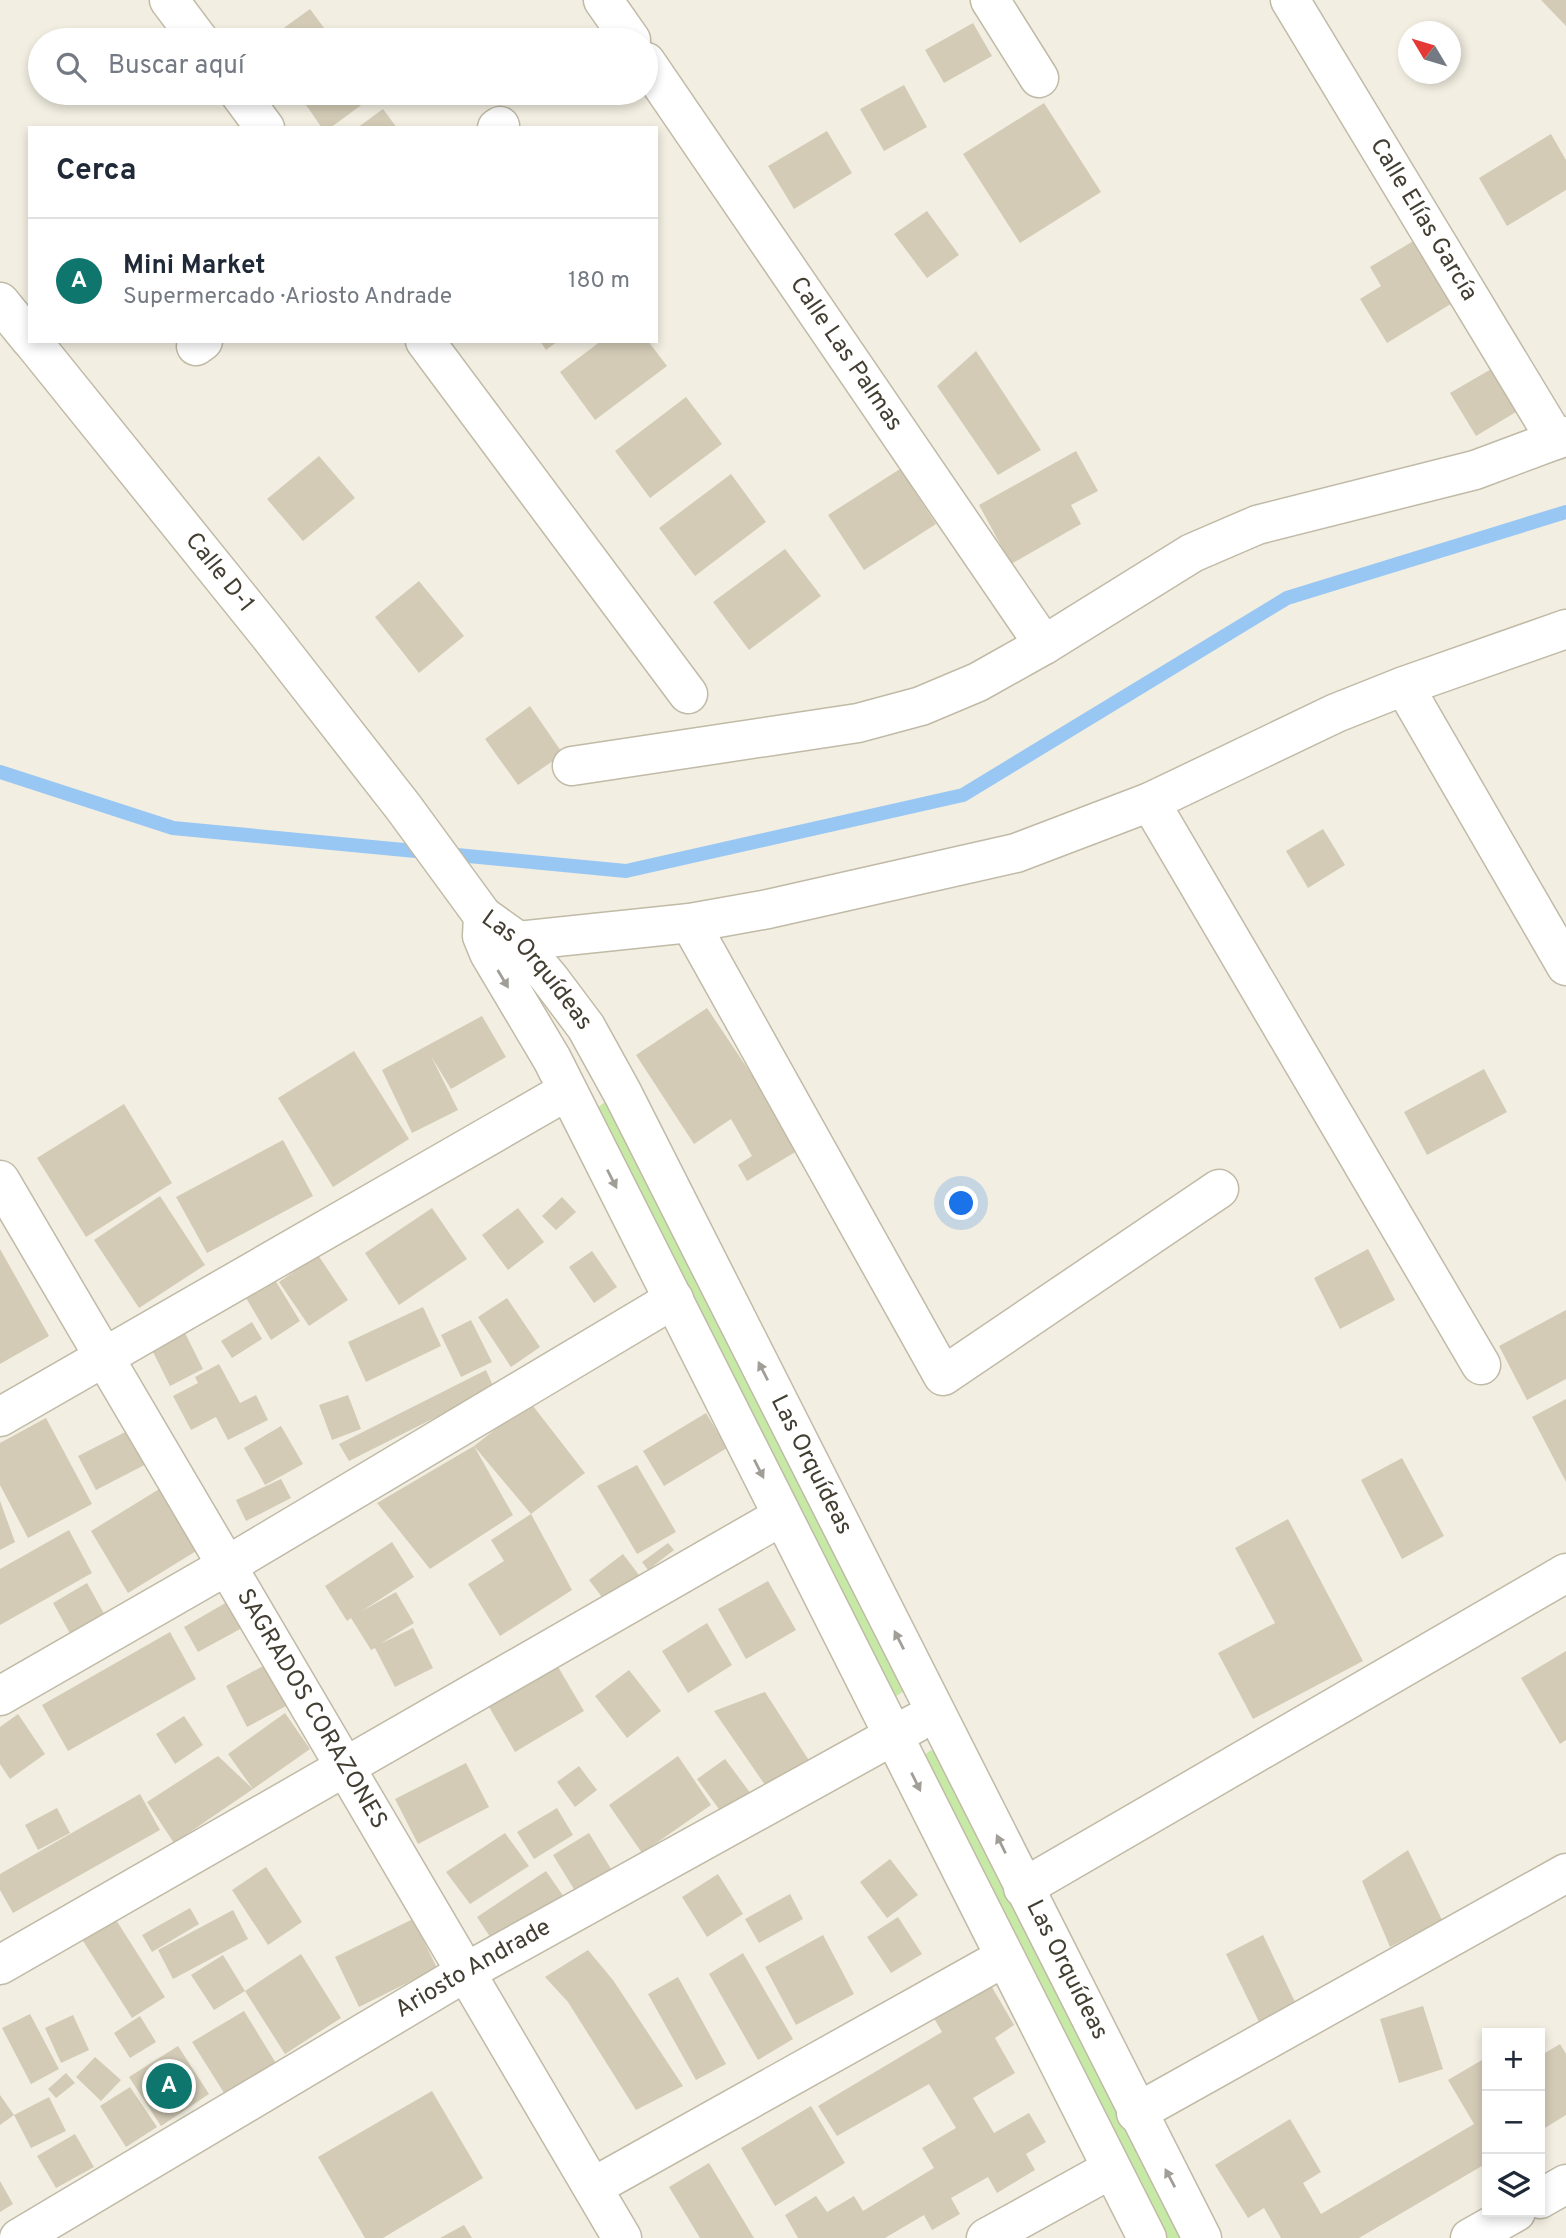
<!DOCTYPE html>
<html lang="es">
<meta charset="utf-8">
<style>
:root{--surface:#fff;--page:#f6f6f7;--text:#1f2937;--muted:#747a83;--line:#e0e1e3;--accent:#0f766e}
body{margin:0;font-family:Overpass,sans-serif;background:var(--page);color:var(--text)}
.controls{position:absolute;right:21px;bottom:21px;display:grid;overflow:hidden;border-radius:0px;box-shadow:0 4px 10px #0003}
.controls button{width:63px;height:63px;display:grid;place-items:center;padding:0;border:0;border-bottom:2px solid var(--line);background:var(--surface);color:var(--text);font:35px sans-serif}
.compass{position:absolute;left:1398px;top:21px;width:63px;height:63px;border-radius:50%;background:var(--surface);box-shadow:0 4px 10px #0003;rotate:308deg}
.you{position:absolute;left:962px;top:1204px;width:24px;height:24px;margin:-18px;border:5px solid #fff;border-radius:50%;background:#1a73e8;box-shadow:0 0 0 10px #1a73e833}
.badge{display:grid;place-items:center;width:46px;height:46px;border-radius:50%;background:var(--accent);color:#fff;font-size:23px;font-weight:700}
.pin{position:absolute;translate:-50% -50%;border:4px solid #fff;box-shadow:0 2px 7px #0006}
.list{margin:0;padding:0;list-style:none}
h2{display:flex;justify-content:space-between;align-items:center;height:91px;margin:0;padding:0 28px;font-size:30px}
h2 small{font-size:23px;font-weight:400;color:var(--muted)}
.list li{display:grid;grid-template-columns:46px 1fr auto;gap:21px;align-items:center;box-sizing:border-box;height:126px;padding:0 28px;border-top:2px solid var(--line)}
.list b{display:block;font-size:26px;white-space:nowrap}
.list p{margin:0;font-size:23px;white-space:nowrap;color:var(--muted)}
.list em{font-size:23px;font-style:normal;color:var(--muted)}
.icon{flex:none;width:38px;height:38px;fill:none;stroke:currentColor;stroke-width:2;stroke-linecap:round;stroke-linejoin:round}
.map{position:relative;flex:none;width:1566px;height:2238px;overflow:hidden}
.search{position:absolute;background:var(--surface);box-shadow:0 4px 10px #0003;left:28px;top:28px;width:630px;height:77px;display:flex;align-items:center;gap:18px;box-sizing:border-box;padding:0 24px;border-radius:38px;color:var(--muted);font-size:26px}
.panel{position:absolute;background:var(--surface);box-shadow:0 4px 10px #0003;left:28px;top:126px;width:630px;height:217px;border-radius:0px}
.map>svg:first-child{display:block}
.green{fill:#c6eaa6}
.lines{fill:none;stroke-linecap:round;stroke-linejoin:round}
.stream{stroke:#98c7f4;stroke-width:14}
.building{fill:#d3cbb6}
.minor-casing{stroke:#c0baa6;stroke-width:41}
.minor{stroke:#fff;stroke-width:38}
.oneway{fill:#a19e98}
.labels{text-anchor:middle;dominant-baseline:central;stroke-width:5;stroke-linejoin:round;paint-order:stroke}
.street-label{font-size:24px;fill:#433e32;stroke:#fff}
</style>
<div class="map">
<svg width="1566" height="2238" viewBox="0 0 1566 2238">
<rect width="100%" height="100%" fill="#f2eee1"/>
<path class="green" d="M 605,1102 L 614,1102 L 907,1684 L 904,1691 L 895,1697 L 597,1108 Z
M 931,1750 L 939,1754 L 1189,2238 L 1163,2238 L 922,1757 Z"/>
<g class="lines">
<path class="stream" d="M 0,772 L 173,828 L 626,871 L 963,795 L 1287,598 L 1566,512"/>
</g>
<path class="building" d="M 1541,0 L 1566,0 L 1566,26 Z
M 310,9 L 333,40 L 267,40 Z
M 973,23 L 992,56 L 944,83 L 925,50 Z
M 904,85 L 927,127 L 884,151 L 860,109 Z
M 302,93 L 373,93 L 375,95 L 330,128 L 322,128 L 299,95 Z
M 1044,103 L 1101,192 L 1020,243 L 963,154 Z
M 383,109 L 397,128 L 357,128 Z
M 827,131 L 852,173 L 794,209 L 768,166 Z
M 1551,134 L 1566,160 L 1566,190 L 1507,226 L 1479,178 Z
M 927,211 L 959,255 L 927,278 L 894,234 Z
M 1435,228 L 1472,291 L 1387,343 L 1360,299 L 1381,286 L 1370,267 Z
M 540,341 L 558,341 L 546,350 Z
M 601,341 L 648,341 L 667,366 L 595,420 L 560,372 Z
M 976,351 L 1041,450 L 998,475 L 937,386 Z
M 1505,361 L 1531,403 L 1476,436 L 1450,393 Z
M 686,397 L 722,444 L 650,498 L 615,451 Z
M 1076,451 L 1098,491 L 1071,505 L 1081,524 L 1011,564 L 979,505 Z
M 319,456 L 355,498 L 303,541 L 267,499 Z
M 900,469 L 936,524 L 864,570 L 828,515 Z
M 731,474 L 766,522 L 695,576 L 659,528 Z
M 785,549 L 821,596 L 749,650 L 713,602 Z
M 419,581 L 464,636 L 419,673 L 375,617 Z
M 530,706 L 563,754 L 518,785 L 485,739 Z
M 1323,829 L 1345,865 L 1308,888 L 1286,851 Z
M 707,1008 L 766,1096 L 797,1151 L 747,1181 L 738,1165 L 752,1156 L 731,1119 L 694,1144 L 636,1055 Z
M 482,1016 L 506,1057 L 451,1089 L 431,1056 L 458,1110 L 412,1133 L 382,1070 Z
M 354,1051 L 409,1139 L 333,1187 L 278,1098 Z
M 1484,1069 L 1507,1112 L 1427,1155 L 1404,1112 Z
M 124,1104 L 172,1183 L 86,1237 L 37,1158 Z
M 283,1140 L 313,1196 L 207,1253 L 176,1197 Z
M 160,1196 L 205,1265 L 139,1308 L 94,1240 Z
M 562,1197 L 576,1212 L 556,1230 L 542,1216 Z
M 432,1208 L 467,1259 L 399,1305 L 365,1253 Z
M 518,1208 L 544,1242 L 508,1270 L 482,1235 Z
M 0,1249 L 49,1336 L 0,1364 Z
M 1368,1249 L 1395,1300 L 1340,1329 L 1314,1278 Z
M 592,1251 L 617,1287 L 594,1303 L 569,1267 Z
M 318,1255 L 348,1300 L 309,1326 L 279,1282 Z
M 272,1275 L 300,1321 L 271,1340 L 243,1293 Z
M 507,1298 L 540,1347 L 511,1367 L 478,1317 Z
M 423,1307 L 441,1346 L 366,1382 L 348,1342 Z
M 1566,1310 L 1566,1379 L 1527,1400 L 1499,1346 Z
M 471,1320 L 492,1362 L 461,1377 L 441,1335 Z
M 252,1322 L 262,1339 L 232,1358 L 221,1341 Z
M 183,1329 L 203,1369 L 170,1386 L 150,1346 Z
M 219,1364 L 240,1403 L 256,1395 L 268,1420 L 228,1440 L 216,1417 L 191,1430 L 173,1396 L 198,1383 L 195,1377 Z
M 486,1370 L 494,1388 L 349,1461 L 339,1444 Z
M 348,1395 L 361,1429 L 332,1440 L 319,1405 Z
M 1566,1399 L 1566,1482 L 1532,1417 Z
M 530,1402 L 585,1473 L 531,1514 L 474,1446 L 513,1515 L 430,1569 L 377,1503 L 474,1446 Z
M 706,1413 L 727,1448 L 664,1486 L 643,1451 Z
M 46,1418 L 92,1504 L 28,1538 L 0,1485 L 0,1443 Z
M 143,1423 L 160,1457 L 96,1490 L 78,1456 Z
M 281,1426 L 303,1464 L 265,1485 L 244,1448 Z
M 1402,1458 L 1444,1536 L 1402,1559 L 1361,1480 Z
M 637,1465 L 676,1532 L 637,1554 L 597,1486 Z
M 281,1479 L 291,1498 L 246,1521 L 236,1500 Z
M 169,1483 L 206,1545 L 128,1593 L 91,1531 Z
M 0,1501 L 15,1542 L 0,1550 Z
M 531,1514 L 572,1590 L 500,1636 L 468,1584 L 504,1561 L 491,1540 Z
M 1288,1519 L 1363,1661 L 1253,1719 L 1218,1653 L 1275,1623 L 1235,1548 Z
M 69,1530 L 92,1573 L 0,1625 L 0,1569 Z
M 392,1542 L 414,1577 L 362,1611 L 396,1592 L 414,1623 L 380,1644 L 413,1628 L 433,1668 L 395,1687 L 375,1648 L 371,1650 L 351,1618 L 347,1621 L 325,1586 Z
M 668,1543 L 674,1550 L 648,1570 L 642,1562 Z
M 623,1554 L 639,1575 L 605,1601 L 589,1580 Z
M 768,1581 L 796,1630 L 746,1659 L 718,1609 Z
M 87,1583 L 106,1617 L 72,1637 L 53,1603 Z
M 227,1602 L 242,1628 L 198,1652 L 184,1627 Z
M 707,1623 L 732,1665 L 688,1693 L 662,1651 Z
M 170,1632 L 196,1679 L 68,1751 L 42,1705 Z
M 1566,1651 L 1566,1740 L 1560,1744 L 1521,1678 Z
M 554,1660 L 584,1711 L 515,1752 L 485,1700 Z
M 265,1665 L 286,1706 L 247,1727 L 226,1686 Z
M 629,1670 L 661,1711 L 627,1738 L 595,1696 Z
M 765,1692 L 819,1776 L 774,1798 L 714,1711 Z
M 285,1713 L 310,1749 L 253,1789 L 174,1843 L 147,1802 L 218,1756 L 253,1789 L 228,1754 Z
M 18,1714 L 45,1754 L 10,1779 L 0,1764 L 0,1727 Z
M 184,1716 L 203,1745 L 175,1764 L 156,1734 Z
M 678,1756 L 711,1805 L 642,1853 L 609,1805 Z
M 725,1759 L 760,1806 L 732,1827 L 697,1779 Z
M 466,1763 L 489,1807 L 418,1844 L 395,1799 Z
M 579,1766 L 597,1790 L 575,1807 L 557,1782 Z
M 140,1794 L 160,1830 L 13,1913 L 0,1890 L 0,1874 Z
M 57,1808 L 70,1833 L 38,1850 L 25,1825 Z
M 557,1808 L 573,1835 L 534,1859 L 517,1832 Z
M 505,1833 L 529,1866 L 470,1904 L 446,1872 Z
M 589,1833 L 616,1877 L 580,1899 L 553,1855 Z
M 1408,1850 L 1442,1920 L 1390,1947 L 1362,1881 Z
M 890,1859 L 918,1895 L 887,1918 L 860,1882 Z
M 266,1867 L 302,1922 L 268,1945 L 232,1890 Z
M 546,1871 L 566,1900 L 496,1946 L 477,1917 Z
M 718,1874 L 743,1914 L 707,1937 L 682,1897 Z
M 790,1894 L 803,1919 L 759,1943 L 745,1919 Z
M 190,1908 L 199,1924 L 152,1952 L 142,1935 Z
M 233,1910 L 248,1939 L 173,1979 L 158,1950 Z
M 111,1912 L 165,1997 L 132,2018 L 78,1933 Z
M 898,1917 L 922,1954 L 891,1973 L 867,1937 Z
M 413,1919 L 437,1968 L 359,2007 L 335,1957 Z
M 823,1935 L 854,1994 L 796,2025 L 765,1967 Z
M 1263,1935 L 1296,2004 L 1259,2022 L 1226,1954 Z
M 588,1950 L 613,1980 L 683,2086 L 636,2110 L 568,2002 L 545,1977 Z
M 743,1953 L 793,2039 L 758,2060 L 709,1974 Z
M 301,1954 L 341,2018 L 285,2054 L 245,1991 Z
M 223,1955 L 245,1991 L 214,2010 L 191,1975 Z
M 678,1977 L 726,2064 L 696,2080 L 648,1994 Z
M 989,1982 L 1014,2025 L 995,2038 L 1015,2073 L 973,2098 L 994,2133 L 1029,2113 L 1046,2142 L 1026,2154 L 1035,2170 L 997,2193 L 988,2177 L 951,2198 L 960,2214 L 932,2230 L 924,2215 L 885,2238 L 798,2238 L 785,2215 L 816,2196 L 827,2212 L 854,2196 L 863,2211 L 934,2168 L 922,2148 L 956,2128 L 929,2084 L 837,2136 L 818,2106 L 942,2032 L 932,2015 Z
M 1423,2006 L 1443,2069 L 1399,2083 L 1380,2019 Z
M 244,2011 L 282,2073 L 231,2104 L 192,2042 Z
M 30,2014 L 59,2069 L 31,2084 L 2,2028 Z
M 73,2015 L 89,2050 L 61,2063 L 45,2028 Z
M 140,2016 L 156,2042 L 130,2058 L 114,2033 Z
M 1560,2044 L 1566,2054 L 1566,2115 L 1540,2131 L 1540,2056 Z
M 178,2046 L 209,2094 L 161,2126 L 129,2077 Z
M 95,2057 L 121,2080 L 101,2101 L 76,2077 Z
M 1487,2057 L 1487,2163 L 1359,2238 L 1281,2238 L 1264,2208 L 1248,2218 L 1215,2165 L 1290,2119 L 1321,2172 L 1303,2183 L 1321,2214 L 1474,2124 L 1448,2080 Z
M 66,2073 L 75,2083 L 56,2098 L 48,2089 Z
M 130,2087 L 157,2127 L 126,2147 L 100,2106 Z
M 432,2091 L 483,2178 L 383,2238 L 365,2238 L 318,2157 Z
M 0,2095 L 14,2115 L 0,2125 Z
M 49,2097 L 66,2131 L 31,2148 L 14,2115 Z
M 811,2106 L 845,2163 L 775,2206 L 741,2148 Z
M 75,2134 L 94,2167 L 56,2188 L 37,2156 Z
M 709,2163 L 754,2238 L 700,2238 L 669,2187 Z
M 0,2181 L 13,2204 L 0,2212 Z
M 464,2225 L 472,2238 L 440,2238 Z"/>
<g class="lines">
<g class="minor-casing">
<g id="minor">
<path d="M 169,0 L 199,40"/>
<path d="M 603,0 L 631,40"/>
<path d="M 990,0 L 1039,78"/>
<path id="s1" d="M 1290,0 L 1556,440"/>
<path id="s2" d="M 646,62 L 1044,645"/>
<path d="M 239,93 L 265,128"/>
<path d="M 497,128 L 500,126"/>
<path d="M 0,302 L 30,339"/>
<path id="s3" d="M 32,341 L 269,635 L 404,808 L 483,916 L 518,941 L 550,979 L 586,1027 L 623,1094 L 1202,2238"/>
<path d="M 425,341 L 688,694"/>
<path d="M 196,346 L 203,341"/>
<path d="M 1404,686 L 1566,966"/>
<path d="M 572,766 L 858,723 L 921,706 L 978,682 L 1044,645 L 1192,553 L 1257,525 L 1475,470 L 1566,436"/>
<path d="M 1150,802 L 1481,1365"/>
<path d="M 483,916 L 482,936 L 489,953 L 552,1059 L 1147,2238"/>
<path d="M 690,923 L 943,1376 L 1219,1189"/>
<path d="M 518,941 L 690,923 L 768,909 L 1016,853 L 1150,802 L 1336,713 L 1404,686 L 1566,629"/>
<path id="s4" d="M 0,1180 L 622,2238"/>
<path d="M 0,1417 L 567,1091"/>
<path d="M 0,1696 L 228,1565 L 674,1299"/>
<path d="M 1023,1888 L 1566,1573"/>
<path d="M 0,1965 L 782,1516"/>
<path d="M 1136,2113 L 1566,1873"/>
<path d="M 593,2187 L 1003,1958"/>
<path d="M 1540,2199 L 1566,2184"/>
<path id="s5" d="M 19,2238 L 466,1972 L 916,1723"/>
<path d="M 986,2238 L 1111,2169"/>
<path d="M 1470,2238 L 1516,2212"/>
</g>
</g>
<use href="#minor" class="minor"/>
</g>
<defs><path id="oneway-solid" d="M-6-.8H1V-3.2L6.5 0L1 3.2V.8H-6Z" transform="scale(1.75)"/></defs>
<g class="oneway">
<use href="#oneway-solid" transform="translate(503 979) rotate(59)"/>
<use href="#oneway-solid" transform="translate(612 1179) rotate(63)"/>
<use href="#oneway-solid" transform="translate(763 1371) rotate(-117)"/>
<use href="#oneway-solid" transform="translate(759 1469) rotate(63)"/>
<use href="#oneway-solid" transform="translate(899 1640) rotate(-117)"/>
<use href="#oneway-solid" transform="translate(916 1782) rotate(64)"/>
<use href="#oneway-solid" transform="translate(1001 1844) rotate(-116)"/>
<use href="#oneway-solid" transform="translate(1170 2178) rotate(-118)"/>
</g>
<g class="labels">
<g class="street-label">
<text stroke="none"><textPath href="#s1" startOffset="257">Calle Elías García</textPath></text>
<text stroke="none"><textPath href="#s2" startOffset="354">Calle Las Palmas</textPath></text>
<text stroke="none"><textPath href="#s3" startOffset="298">Calle D-1</textPath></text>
<text stroke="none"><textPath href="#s3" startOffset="808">Las Orquídeas</textPath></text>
<text stroke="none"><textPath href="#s3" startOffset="1376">Las Orquídeas</textPath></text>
<text stroke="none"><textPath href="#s4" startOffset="614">SAGRADOS CORAZONES</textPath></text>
<text stroke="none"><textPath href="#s5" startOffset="528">Ariosto Andrade</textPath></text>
<text stroke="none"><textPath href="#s3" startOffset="1942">Las Orquídeas</textPath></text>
</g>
</g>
</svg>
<div class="controls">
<button>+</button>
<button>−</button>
<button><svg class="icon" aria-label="layers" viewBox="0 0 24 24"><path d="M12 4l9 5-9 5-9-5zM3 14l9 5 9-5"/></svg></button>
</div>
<svg class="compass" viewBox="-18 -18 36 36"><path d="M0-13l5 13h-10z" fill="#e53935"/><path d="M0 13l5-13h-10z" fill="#747a83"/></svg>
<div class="you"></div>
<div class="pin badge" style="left:169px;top:2086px">A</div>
<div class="search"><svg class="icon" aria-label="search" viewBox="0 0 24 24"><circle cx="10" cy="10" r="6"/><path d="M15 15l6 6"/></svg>Buscar aquí</div>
<section class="panel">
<h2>Cerca<small></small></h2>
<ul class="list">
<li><span class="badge">A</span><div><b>Mini Market</b><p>Supermercado · Ariosto Andrade</p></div><em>180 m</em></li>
</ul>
</section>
</div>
